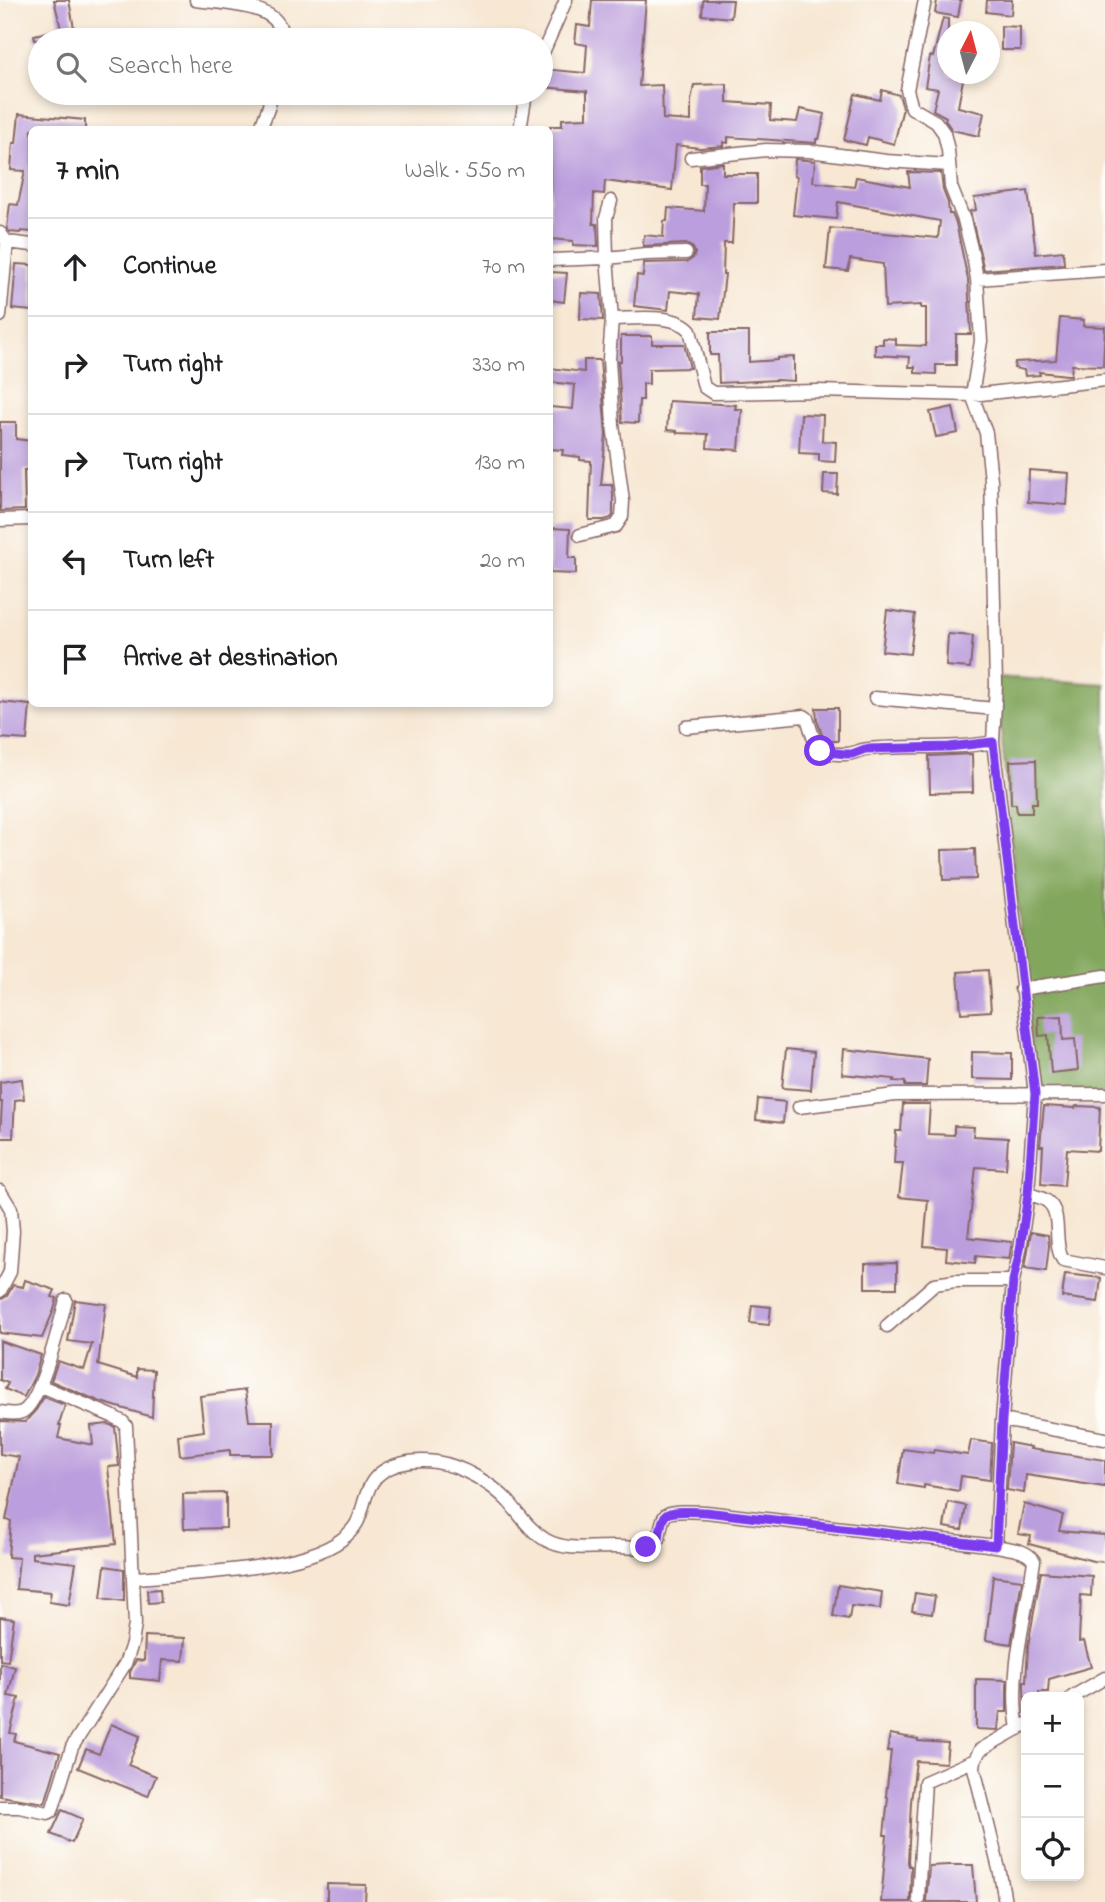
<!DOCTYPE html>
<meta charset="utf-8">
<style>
:root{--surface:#fff;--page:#f2f2f2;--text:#202124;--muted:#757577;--line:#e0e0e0}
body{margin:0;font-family:"Indie Flower",sans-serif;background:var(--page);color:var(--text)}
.controls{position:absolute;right:21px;bottom:21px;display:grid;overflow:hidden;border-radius:10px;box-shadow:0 4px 10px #0003}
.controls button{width:63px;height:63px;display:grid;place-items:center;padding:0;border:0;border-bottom:2px solid var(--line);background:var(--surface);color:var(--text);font:35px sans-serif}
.compass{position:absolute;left:937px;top:21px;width:63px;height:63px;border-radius:50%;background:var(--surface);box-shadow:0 4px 10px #0003;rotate:6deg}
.stop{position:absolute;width:21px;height:21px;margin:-16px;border:5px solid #7c3aed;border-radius:50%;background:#fff}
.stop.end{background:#7c3aed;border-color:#fff;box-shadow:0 2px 7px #0008}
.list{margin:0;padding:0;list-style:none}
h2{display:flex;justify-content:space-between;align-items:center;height:91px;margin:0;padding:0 28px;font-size:30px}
h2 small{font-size:23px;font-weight:400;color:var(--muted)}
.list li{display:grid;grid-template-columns:46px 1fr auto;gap:21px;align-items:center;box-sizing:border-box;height:98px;padding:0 28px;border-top:2px solid var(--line)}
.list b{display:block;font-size:26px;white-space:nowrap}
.list em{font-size:23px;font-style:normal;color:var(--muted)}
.icon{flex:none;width:38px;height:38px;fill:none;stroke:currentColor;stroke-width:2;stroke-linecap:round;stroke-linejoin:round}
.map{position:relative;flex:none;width:1105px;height:1902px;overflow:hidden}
.search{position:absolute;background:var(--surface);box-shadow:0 4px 10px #0003;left:28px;top:28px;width:525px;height:77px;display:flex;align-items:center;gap:18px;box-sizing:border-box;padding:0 24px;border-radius:38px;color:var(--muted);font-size:26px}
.panel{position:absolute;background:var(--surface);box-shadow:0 4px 10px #0003;left:28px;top:126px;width:525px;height:581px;border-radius:10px}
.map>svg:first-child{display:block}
.forest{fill:#81a65c;stroke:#666244;stroke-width:2}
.building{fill:#bb9edd}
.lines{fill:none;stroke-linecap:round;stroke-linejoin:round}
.minor-casing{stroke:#876566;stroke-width:15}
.minor{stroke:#fff;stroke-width:12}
.route{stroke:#7c3aed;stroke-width:9}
</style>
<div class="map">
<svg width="1105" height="1902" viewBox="0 0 1105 1902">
<rect width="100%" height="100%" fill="#fdfcf7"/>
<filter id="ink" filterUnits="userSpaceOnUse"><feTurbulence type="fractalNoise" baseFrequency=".0143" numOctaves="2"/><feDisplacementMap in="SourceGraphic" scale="14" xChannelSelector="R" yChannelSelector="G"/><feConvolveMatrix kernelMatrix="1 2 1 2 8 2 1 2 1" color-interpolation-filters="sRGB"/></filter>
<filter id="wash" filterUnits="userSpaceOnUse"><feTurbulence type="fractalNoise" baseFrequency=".00686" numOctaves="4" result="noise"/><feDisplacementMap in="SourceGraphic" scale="28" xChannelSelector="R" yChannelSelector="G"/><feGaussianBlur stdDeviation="1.57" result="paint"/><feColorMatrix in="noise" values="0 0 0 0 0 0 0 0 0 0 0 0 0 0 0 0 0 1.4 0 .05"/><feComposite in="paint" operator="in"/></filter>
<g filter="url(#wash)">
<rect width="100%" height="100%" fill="#f7e7d3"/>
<path class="forest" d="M 996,677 L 1105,684 L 1105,1101 L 1035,1094 Z"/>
<g id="blocks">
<path class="building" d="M 54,0 L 69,0 L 76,40 L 35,40 L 34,35 L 61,29 Z
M 592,0 L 646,0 L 639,86 L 662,85 L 663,119 L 691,121 L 691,101 L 694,85 L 727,84 L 727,102 L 771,105 L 770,120 L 797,122 L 800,109 L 825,114 L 819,139 L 816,139 L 816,143 L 728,137 L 728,143 L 723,142 L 723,146 L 700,148 L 676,145 L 672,190 L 605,181 L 604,194 L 594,193 L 593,224 L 597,224 L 598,246 L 573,245 L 573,241 L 550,239 L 550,126 L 562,126 L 562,119 L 587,118 L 587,91 L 542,87 L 543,69 L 585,73 L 587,45 L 575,43 L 577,25 L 590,27 Z
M 703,0 L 733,0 L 731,18 L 702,15 Z
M 937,0 L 961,0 L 958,17 L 935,13 Z
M 987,0 L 1012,0 L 1011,15 L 986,12 Z
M 943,18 L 948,19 L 948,74 L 964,74 L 958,107 L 984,113 L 979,136 L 952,130 L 945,120 L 946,117 L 933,110 L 938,89 L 925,87 L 930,56 L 933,57 Z
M 1001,26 L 1020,27 L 1020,50 L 1001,50 Z
M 882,90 L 899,95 L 903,108 L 894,144 L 868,137 L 866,145 L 844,140 L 855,94 L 880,100 Z
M 19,114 L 85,120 L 85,130 L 32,130 L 32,232 L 21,231 L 20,233 L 10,232 L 7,228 L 10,204 L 18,205 L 25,171 L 11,170 L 13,143 L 16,143 Z
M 795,159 L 815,161 L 813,182 L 854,187 L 856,177 L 910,187 L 908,172 L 941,173 L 943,190 L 948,203 L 949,214 L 952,214 L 956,223 L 968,280 L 971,334 L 956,334 L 956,365 L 936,365 L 936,374 L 915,373 L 915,367 L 909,367 L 910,357 L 875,355 L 875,344 L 883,344 L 883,338 L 896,339 L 896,345 L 926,346 L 926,308 L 921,308 L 921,305 L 885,307 L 883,264 L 850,259 L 848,271 L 826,269 L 830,228 L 938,238 L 940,221 L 838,202 L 836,219 L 793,215 L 797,177 L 794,176 Z
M 723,163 L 723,174 L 757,174 L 757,203 L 734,203 L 732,243 L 724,243 L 723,274 L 725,274 L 720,319 L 697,317 L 699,294 L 670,291 L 668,310 L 634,306 L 637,275 L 643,276 L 644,263 L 687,262 L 693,258 L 695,253 L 693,248 L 686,244 L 643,246 L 644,235 L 663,237 L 664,221 L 667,221 L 668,208 L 704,211 L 705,184 L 700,184 L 700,166 Z
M 1028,191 L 1036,254 L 1063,251 L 1064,264 L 984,270 L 970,211 L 976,210 L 974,198 Z
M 16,264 L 32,265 L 32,311 L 12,309 Z
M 550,272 L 567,273 L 564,302 L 550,300 Z
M 581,293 L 601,294 L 603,320 L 580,319 Z
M 1060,318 L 1084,320 L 1083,326 L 1105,327 L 1103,366 L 1072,365 L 1071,375 L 1067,375 L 1039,372 L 1040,375 L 1025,376 L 1024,370 L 1014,368 L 1015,362 L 1056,360 Z
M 710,332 L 749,332 L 749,362 L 777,360 L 777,358 L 794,357 L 794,381 L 777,380 L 719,383 L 718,355 L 710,355 Z
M 621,336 L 652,336 L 652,344 L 684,344 L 690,368 L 649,369 L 649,384 L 643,384 L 643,400 L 639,400 L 638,423 L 622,422 L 618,361 L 621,361 Z
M 584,360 L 600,360 L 606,435 L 601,485 L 612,485 L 613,495 L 613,515 L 611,518 L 604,520 L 589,520 L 591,461 L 580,460 L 580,457 L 562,455 L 563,450 L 550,449 L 550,407 L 573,409 L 575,385 L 550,382 L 550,368 L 584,372 Z
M 669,401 L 736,405 L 735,409 L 742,409 L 739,450 L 707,448 L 708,434 L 677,433 L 677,431 L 667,430 Z
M 953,407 L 958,433 L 936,437 L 930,412 Z
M 801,414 L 823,415 L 822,441 L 836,442 L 835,462 L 819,461 L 819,454 L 799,453 Z
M 0,422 L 16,422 L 16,439 L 32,441 L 32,470 L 24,470 L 25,510 L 0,511 Z
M 1029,470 L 1069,473 L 1067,505 L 1028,502 Z
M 824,474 L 838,474 L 837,494 L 823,493 Z
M 550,528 L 570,529 L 569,558 L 576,558 L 576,574 L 550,573 Z
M 887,610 L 915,614 L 910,654 L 882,651 Z
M 948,634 L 973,636 L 970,668 L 946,666 Z
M 0,702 L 30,705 L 27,740 L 0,738 Z
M 816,708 L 838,708 L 838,741 L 824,741 L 817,720 Z
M 972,754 L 973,792 L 930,793 L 929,756 Z
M 1036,760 L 1037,803 L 1032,803 L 1032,813 L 1017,813 L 1016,804 L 1011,804 L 1010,761 Z
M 975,849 L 976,879 L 943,880 L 942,850 Z
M 988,970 L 991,1011 L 961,1013 L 958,972 Z
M 1062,1016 L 1063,1040 L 1075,1039 L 1078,1070 L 1051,1073 L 1048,1035 L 1039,1036 L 1038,1017 Z
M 786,1049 L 814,1052 L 811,1090 L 782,1088 Z
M 844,1049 L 928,1059 L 926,1086 L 905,1086 L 905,1082 L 893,1081 L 894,1079 L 842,1074 Z
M 972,1052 L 1012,1053 L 1012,1080 L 972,1079 Z
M 22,1079 L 24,1099 L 15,1100 L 13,1138 L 0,1138 L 2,1102 L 0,1102 L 0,1082 Z
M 758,1099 L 785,1102 L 783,1123 L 756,1120 Z
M 903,1104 L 930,1104 L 928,1134 L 954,1135 L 954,1126 L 974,1127 L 973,1136 L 1008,1138 L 1006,1169 L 976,1167 L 968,1237 L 1012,1242 L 1009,1259 L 976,1256 L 975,1263 L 946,1260 L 947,1248 L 924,1246 L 928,1200 L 899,1197 L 903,1163 L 894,1163 L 896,1131 L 901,1131 Z
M 1044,1106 L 1075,1108 L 1076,1106 L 1100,1107 L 1098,1151 L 1067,1149 L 1064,1186 L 1041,1184 L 1043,1146 L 1040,1146 Z
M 1031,1232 L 1048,1235 L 1049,1246 L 1046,1271 L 1025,1268 Z
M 897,1263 L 897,1288 L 865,1288 L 865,1264 Z
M 1065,1274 L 1101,1278 L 1098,1302 L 1062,1297 Z
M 25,1280 L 55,1290 L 52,1297 L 57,1298 L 54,1310 L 42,1338 L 0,1333 L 0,1300 L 7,1296 L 13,1285 L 23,1287 Z
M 75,1300 L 106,1304 L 98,1365 L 137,1377 L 137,1369 L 154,1370 L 152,1417 L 101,1402 L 51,1381 L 58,1361 L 84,1370 L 92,1344 L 68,1341 Z
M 752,1305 L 771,1307 L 769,1325 L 750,1323 Z
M 0,1341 L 41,1355 L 35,1375 L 24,1397 L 5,1389 L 8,1383 L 0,1380 Z
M 245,1390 L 249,1421 L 273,1421 L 273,1455 L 230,1455 L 230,1450 L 180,1456 L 178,1435 L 204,1431 L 200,1396 Z
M 44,1397 L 65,1405 L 59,1425 L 61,1425 L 58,1438 L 93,1445 L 91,1426 L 108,1424 L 115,1427 L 119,1466 L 108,1467 L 116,1544 L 32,1553 L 32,1558 L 76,1563 L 69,1605 L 49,1602 L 51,1592 L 16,1589 L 19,1558 L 8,1557 L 11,1521 L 6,1520 L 19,1457 L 0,1454 L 0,1421 L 25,1422 L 36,1410 Z
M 971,1440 L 992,1443 L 990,1480 L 961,1476 L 959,1491 L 924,1485 L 924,1488 L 898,1484 L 903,1449 L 933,1453 L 934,1450 L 968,1455 Z
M 1010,1443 L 1031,1447 L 1030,1449 L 1105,1460 L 1105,1487 L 1026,1475 L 1024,1493 L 1007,1490 Z
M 226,1493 L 226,1528 L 184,1529 L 183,1494 Z
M 948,1502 L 966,1506 L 962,1530 L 944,1527 Z
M 1024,1504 L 1063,1515 L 1059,1531 L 1105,1535 L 1105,1562 L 1093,1561 L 1029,1544 L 1031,1536 L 1018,1534 Z
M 105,1566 L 124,1569 L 124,1601 L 101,1598 Z
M 1041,1572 L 1092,1576 L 1091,1596 L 1081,1595 L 1079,1642 L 1084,1641 L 1091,1667 L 1049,1679 L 1048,1692 L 1039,1692 L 1039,1697 L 1026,1697 L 1026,1713 L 1025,1713 L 1024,1687 L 1024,1681 L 1026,1682 L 1028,1646 Z
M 993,1576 L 1022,1580 L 1011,1644 L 986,1640 Z
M 838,1585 L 882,1592 L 880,1609 L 851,1606 L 849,1619 L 833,1616 Z
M 160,1589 L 161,1602 L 148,1603 L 147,1590 Z
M 915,1593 L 935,1596 L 932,1614 L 912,1611 Z
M 0,1617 L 14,1619 L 8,1661 L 0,1660 Z
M 145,1636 L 185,1638 L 183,1661 L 162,1660 L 160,1681 L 130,1678 L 130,1672 L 136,1660 L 144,1661 Z
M 0,1663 L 15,1667 L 8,1696 L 19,1698 L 10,1733 L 16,1734 L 14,1741 L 60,1753 L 45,1803 L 0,1796 Z
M 976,1679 L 1007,1680 L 1007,1712 L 1000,1712 L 998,1730 L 976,1729 Z
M 111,1724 L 140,1736 L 128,1765 L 156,1776 L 148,1796 L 78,1768 L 86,1749 L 99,1754 Z
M 890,1734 L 918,1739 L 918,1741 L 948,1743 L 946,1763 L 916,1761 L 911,1802 L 908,1862 L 909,1866 L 911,1866 L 910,1902 L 881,1902 L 887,1835 L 884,1835 L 888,1797 L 886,1796 L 891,1751 L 887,1751 Z
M 62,1810 L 83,1819 L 72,1843 L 51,1834 Z
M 949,1865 L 973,1865 L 976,1902 L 926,1902 L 929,1866 Z
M 327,1884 L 366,1885 L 365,1902 L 327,1902 Z"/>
</g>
</g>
<g filter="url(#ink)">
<use href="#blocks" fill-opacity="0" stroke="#876566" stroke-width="2"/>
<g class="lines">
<g class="minor-casing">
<path id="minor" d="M 196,0 C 221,4 287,3 281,40
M 925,0 L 907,90 L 912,108 L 936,122 L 944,133 L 948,150 L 951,187 L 964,220 L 973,256 L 977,279 L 981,341 L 972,395 L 1105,380
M 541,57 L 566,0
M 260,130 L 269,106 L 271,93
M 520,130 L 526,93
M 691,158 L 766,150 L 809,151 L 886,161 L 949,165
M 611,201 L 606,218 L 607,258 L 646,254 L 686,253
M 0,233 L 7,242 L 32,245
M 550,260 L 607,258 L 612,319 C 634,319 675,313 690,330 L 704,387 L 713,393 L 818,391 L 972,395 L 986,433 L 991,480 L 996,684 L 993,742 L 1035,1094 L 1028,1194 L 1020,1250 L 1013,1281 L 1002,1420 L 996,1546
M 977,279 L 1105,270
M 0,316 L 7,242
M 0,520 L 32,519
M 580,535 L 616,526 L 622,517 L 623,501 L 613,425 L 609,359 L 612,319
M 875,698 L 995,709
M 686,727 L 804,716 L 807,718 L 817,749 C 825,754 834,754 843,754 C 853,755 860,749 869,749 C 911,745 952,750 993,742
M 1021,989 L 1105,976
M 799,1107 L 895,1095 L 1105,1094
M 0,1191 L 11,1209 L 13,1231 L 10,1272 L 0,1291
M 1028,1194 C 1034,1196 1043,1197 1048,1202 C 1063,1214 1052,1244 1063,1260 L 1105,1268
M 887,1326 L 935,1284 L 955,1281 L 1013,1281
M 0,1412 C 7,1413 15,1415 22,1412 C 41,1403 60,1322 66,1300
M 1002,1420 L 1105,1439
M 134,1578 C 184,1574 302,1570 341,1540 C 365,1522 359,1509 370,1486 C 381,1463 414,1459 436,1462 C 462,1466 491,1483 509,1502 C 520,1515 530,1531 546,1540 C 565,1551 592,1547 613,1547 C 630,1547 646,1551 659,1539 C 660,1533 661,1521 665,1516 C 670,1509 698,1512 706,1512 L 996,1546 C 1010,1549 1026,1549 1034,1561 C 1026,1616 1008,1673 1018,1729
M 1072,1697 L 1105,1678
M 0,1807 L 19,1807 L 48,1813 L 52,1811 L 72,1747 L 125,1664 L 132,1644 L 135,1624 L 126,1426 L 123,1422 L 112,1416 L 39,1385
M 918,1899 L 925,1782 L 975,1760
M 1005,1902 L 1000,1873 L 974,1768 L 975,1760 L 980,1750 L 1026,1724"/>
</g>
<use href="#minor" class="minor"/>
</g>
</g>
<g class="lines" filter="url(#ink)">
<path class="route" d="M 646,1547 L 659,1539 C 660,1533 661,1521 665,1516 C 670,1509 698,1512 706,1512 L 996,1546 L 1002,1420 L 1013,1281 L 1020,1250 L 1028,1194 L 1035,1094 L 993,742 L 949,747 L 865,749 L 852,754 L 845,754 L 820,751"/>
</g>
</svg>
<div class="controls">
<button>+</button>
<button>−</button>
<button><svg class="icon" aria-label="locate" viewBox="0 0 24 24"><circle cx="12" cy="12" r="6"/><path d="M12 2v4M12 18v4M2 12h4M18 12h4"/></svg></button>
</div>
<svg class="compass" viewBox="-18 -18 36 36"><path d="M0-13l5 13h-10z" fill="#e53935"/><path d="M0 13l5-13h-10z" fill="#757577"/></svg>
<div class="stop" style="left:820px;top:751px"></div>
<div class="stop end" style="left:646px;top:1547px"></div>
<div class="search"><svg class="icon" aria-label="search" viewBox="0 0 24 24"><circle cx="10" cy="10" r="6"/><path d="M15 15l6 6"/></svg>Search here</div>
<section class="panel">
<h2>7 min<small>Walk · 550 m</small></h2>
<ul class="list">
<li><svg class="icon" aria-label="ahead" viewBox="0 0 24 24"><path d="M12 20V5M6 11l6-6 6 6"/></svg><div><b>Continue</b></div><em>70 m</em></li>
<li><svg class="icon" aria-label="right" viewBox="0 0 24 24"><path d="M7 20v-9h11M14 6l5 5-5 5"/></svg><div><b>Turn right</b></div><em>330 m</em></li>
<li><svg class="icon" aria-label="right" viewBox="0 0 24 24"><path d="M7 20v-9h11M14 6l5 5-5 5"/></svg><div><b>Turn right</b></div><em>130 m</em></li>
<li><svg class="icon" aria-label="left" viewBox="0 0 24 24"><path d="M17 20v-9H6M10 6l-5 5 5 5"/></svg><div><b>Turn left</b></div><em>20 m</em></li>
<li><svg class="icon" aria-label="arrive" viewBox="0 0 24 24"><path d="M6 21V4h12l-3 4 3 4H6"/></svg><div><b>Arrive at destination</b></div></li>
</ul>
</section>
</div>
